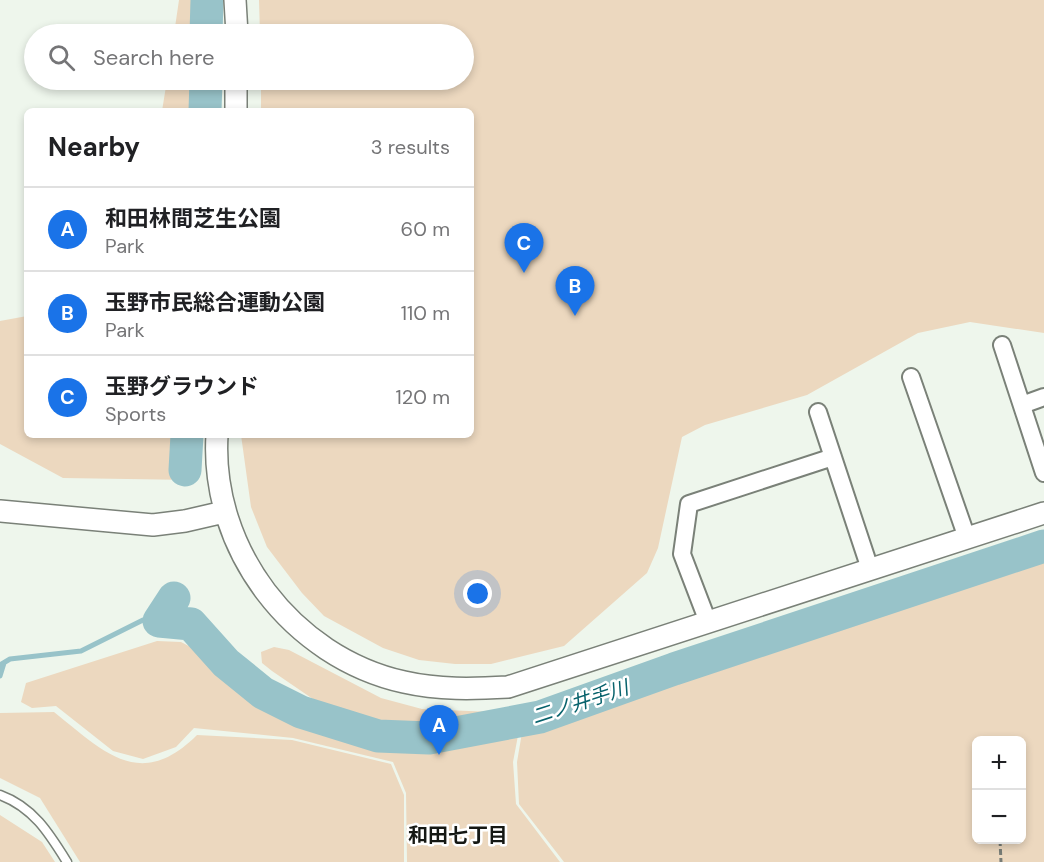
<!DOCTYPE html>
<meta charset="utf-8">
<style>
:root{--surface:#fff;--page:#f6f6f6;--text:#202124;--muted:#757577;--line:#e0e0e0;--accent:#1a73e8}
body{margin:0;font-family:"DM Sans","Noto Sans JP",sans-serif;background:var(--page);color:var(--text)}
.controls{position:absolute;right:18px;bottom:18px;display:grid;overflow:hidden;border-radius:9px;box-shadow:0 3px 9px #0003}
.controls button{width:54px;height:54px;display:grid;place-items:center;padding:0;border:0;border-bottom:2px solid var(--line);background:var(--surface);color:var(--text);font:30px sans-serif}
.you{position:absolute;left:478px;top:594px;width:21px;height:21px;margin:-15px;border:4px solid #fff;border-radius:50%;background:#1a73e8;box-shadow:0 0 0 9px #1a73e833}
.badge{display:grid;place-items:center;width:39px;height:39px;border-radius:50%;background:var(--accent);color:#fff;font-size:20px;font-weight:700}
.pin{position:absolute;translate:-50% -50px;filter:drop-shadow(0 2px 3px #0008)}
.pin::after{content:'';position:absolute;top:32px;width:21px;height:18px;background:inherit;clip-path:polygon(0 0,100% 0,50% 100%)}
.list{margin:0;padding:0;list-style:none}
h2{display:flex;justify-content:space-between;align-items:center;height:78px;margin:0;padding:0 24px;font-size:26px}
h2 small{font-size:20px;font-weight:400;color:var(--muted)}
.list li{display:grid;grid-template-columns:39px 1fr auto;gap:18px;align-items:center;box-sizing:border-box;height:84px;padding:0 24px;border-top:2px solid var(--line)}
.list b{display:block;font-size:22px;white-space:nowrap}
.list p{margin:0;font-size:20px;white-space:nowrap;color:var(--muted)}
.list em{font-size:20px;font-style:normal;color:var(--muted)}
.icon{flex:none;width:33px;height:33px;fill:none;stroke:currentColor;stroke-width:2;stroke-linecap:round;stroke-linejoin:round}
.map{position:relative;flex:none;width:1044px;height:862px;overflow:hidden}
.search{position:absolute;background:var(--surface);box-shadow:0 3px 9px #0003;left:24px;top:24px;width:450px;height:66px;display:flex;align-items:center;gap:15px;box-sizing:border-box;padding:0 21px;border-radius:33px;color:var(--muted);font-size:22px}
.panel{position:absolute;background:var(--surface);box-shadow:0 3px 9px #0003;left:24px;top:108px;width:450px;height:330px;border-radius:9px}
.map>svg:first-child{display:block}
.green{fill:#ecd8bf;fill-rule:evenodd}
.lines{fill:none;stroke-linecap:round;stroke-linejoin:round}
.stream{stroke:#98c3c9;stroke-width:5}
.river{stroke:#98c3c9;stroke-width:33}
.service-casing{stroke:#7a8178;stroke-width:11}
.minor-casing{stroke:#7a8178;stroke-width:20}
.tertiary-casing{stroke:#7a8178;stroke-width:24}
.path{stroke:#777c76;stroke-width:3;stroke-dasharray:6 3;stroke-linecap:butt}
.service{stroke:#fff;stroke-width:8}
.minor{stroke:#fff;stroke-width:16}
.tertiary{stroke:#fff;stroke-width:21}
.labels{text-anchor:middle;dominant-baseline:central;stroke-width:5;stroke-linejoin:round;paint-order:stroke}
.water-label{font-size:20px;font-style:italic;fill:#07626c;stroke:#fff}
.neighbourhood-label{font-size:20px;font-weight:bold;fill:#151814;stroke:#fff}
</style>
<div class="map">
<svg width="1044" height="862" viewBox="0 0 1044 862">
<rect width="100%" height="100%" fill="#eef6ec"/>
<path class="green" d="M 179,0 L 214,0 L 215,34 L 174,34 Z
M 259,0 L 1044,0 L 1044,333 L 970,322 L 918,333 L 807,395 L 705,425 L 682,437 L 658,548 L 647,573 L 564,646 L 491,664 L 455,664 L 419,660 L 383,648 L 324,616 L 302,593 L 267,547 L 251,507 L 241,435 L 471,435 L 471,111 L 261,111 L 261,80 L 464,80 L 464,34 L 260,34 Z
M 167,80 L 216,80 L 216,111 L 162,111 Z
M 27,316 L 27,435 L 194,435 L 191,480 L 63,478 L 0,444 L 0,321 Z
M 1044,537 L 1044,862 L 564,862 L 519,804 L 517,762 L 526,709 ZM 976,740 L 1022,740 L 1022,840 L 976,840 Z
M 157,641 L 181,642 L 206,655 L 250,694 L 310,726 L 367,740 L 427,746 L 468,739 L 501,712 L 523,709 L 513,762 L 516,804 L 560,862 L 407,862 L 406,793 L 393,762 L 293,738 L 194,728 L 176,747 L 143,759 L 113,751 L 56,706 L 32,708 L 21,702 L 26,683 Z
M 274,647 L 289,650 L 381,698 L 422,709 L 492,712 L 463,737 L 432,743 L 380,734 L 348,723 L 272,671 L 262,663 L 261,652 Z
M 54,712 C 103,751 140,792 197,735 L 292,740 L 391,764 L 404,795 L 404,862 L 80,862 L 40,798 L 0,778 L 0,713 Z
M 0,815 L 42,842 L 55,862 L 0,862 Z"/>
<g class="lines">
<path class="stream" d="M 0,665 L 10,659 L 81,651 L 143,620 L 159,621
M 0,676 L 4,663"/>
<path class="river" d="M 206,34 L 207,0
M 205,111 L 206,80
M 185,470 L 187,435
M 174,598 L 159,621 L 191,624 L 226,663 L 263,693 L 301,712 L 378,736 L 429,738 L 540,717 L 674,669 L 1044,546"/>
<g class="service-casing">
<path id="service" d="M 0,795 C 33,807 49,833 67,862"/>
</g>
<g class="minor-casing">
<path id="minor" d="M 1002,345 L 1044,473
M 911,377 L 967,538
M 1022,405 L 1044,397
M 818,412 L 870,569
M 708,622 L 682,554 L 689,504 L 833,457"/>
</g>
<g class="tertiary-casing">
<path id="tertiary" d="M 235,0 L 237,34
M 236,111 L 236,80
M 217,435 C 210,549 292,657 404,682 C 439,690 473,689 508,687 L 1044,513
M 0,511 L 153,525 L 185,521 L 224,512"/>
</g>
<path class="path" d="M 1000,840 L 1001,862"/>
<use href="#service" class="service"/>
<use href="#minor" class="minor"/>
<use href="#tertiary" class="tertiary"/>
</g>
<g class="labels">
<g class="water-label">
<text transform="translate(580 702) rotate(-18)">二ノ井手川</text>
</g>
<g class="neighbourhood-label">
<text x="458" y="835">和田七丁目</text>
</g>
</g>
</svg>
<div class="controls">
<button>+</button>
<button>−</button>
</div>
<div class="you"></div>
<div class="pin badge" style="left:439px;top:755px">A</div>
<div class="pin badge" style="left:575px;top:316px">B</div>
<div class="pin badge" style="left:524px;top:273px">C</div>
<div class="search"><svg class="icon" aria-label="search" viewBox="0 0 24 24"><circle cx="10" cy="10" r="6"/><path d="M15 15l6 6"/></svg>Search here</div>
<section class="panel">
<h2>Nearby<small>3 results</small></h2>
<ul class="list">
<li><span class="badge">A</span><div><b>和田林間芝生公園</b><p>Park</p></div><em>60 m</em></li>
<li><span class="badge">B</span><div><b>玉野市民総合運動公園</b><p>Park</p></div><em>110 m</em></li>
<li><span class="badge">C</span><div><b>玉野グラウンド</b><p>Sports</p></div><em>120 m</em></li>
</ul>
</section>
</div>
